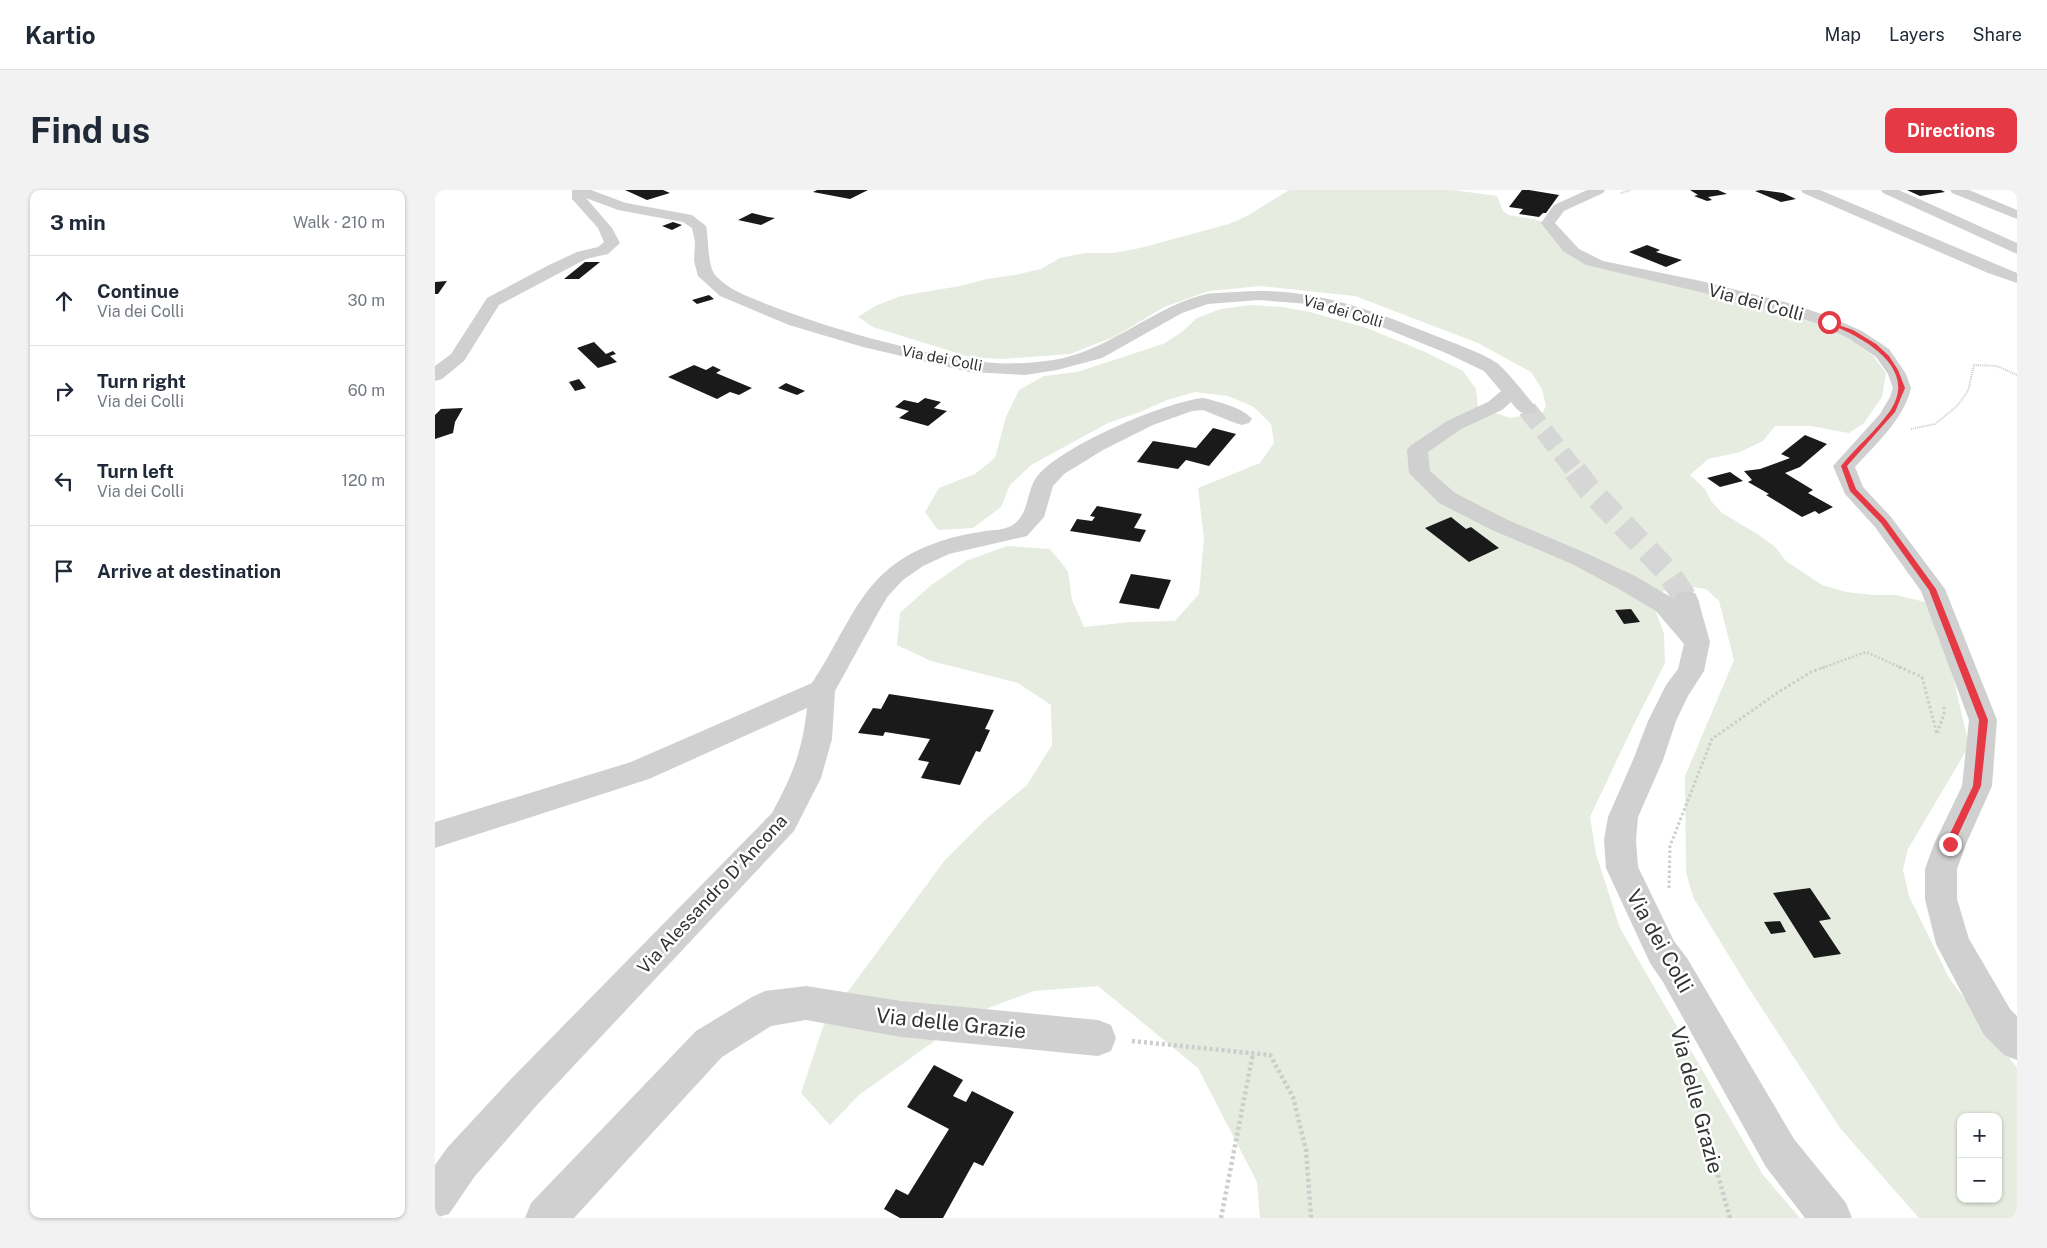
<!DOCTYPE html>
<meta charset="utf-8">
<style>
:root{--surface:#fff;--page:#f2f2f3;--text:#1f2937;--muted:#747a83;--line:#e0e1e3;--accent:#e63946}
body{margin:0;font-family:"Public Sans",sans-serif;background:var(--page);color:var(--text)}
.controls{position:absolute;right:15px;bottom:15px;display:grid;overflow:hidden;border-radius:10px;box-shadow:0 1px 4px #0004}
.controls button{width:45px;height:45px;display:grid;place-items:center;padding:0;border:0;border-bottom:1px solid var(--line);background:var(--surface);color:var(--text);font:25px sans-serif}
.stop{position:absolute;width:15px;height:15px;margin:-11px;border:4px solid #e63946;border-radius:50%;background:#fff}
.stop.end{background:#e63946;border-color:#fff;box-shadow:0 1px 5px #0008}
.list{margin:0;padding:0;list-style:none}
h2{display:flex;justify-content:space-between;align-items:center;height:65px;margin:0;padding:0 20px;font-size:21px}
h2 small{font-size:16px;font-weight:400;color:var(--muted)}
.list li{display:grid;grid-template-columns:32px 1fr auto;gap:15px;align-items:center;box-sizing:border-box;height:90px;padding:0 20px;border-top:1px solid var(--line)}
.list b{display:block;font-size:19px;white-space:nowrap}
.list p{margin:0;font-size:16px;white-space:nowrap;color:var(--muted)}
.list em{font-size:16px;font-style:normal;color:var(--muted)}
.icon{flex:none;width:28px;height:28px;fill:none;stroke:currentColor;stroke-width:2;stroke-linecap:round;stroke-linejoin:round}
.map{position:relative;flex:none;width:1582px;height:1028px;overflow:hidden;border-radius:10px}
header{display:flex;align-items:center;gap:30px;box-sizing:border-box;height:70px;padding:0 25px;background:var(--surface);border-bottom:1px solid var(--line)}
header strong{font-size:24px}
nav{display:flex;gap:28px;margin-inline-start:auto;font-size:18px}
.intro{display:flex;align-items:center;justify-content:space-between;box-sizing:border-box;height:120px;padding:0 30px}
h1{margin:0;font-size:35px}
.button{padding:12px 22px;border-radius:10px;background:var(--accent);color:#fff;font-size:18px;font-weight:700}
main{display:flex;gap:30px;padding:0 30px}
aside{flex:1;background:var(--surface);border-radius:10px;box-shadow:0 1px 4px #0004}
.map>svg:first-child{display:block}
.green{fill:#e6ecdf;fill-rule:evenodd}
.building{fill:#1a1a1a}
.lines{fill:none;stroke-linecap:round;stroke-linejoin:round}
.minor-tunnel-far1{stroke:#d6d6d6;stroke-width:19;stroke-dasharray:19 9;stroke-linecap:butt}
.minor-tunnel{stroke:#d6d6d6;stroke-width:24;stroke-dasharray:24 12;stroke-linecap:butt}
.path-far3{stroke:#cdcdcd;stroke-width:2;stroke-dasharray:1 1;stroke-linecap:butt}
.path-far2{stroke:#cdcdcd;stroke-width:2.5;stroke-dasharray:2 2;stroke-linecap:butt}
.path-far1{stroke:#cdcdcd;stroke-width:3;stroke-dasharray:2.5 2.5;stroke-linecap:butt}
.path{stroke:#cdcdcd;stroke-width:4.5;stroke-dasharray:3 3;stroke-linecap:butt}
.minor{fill:#d0d0d0;fill-rule:evenodd}
.route{fill:#e63946}
.labels{text-anchor:middle;dominant-baseline:central;stroke-width:5;stroke-linejoin:round;paint-order:stroke}
.far-street-label{font-size:15px;fill:#333;stroke:#fff}
.street-label{font-size:18px;fill:#333;stroke:#fff}
.near-street-label{font-size:21px;fill:#333;stroke:#fff}
</style>
<header>
<strong>Kartio</strong>
<nav><a>Map</a><a>Layers</a><a>Share</a></nav>
</header>
<div class="intro"><h1>Find us</h1><a class="button">Directions</a></div>
<main>
<aside>
<h2>3 min<small>Walk · 210 m</small></h2>
<ul class="list">
<li><svg class="icon" aria-label="ahead" viewBox="0 0 24 24"><path d="M12 20V5M6 11l6-6 6 6"/></svg><div><b>Continue</b><p>Via dei Colli</p></div><em>30 m</em></li>
<li><svg class="icon" aria-label="right" viewBox="0 0 24 24"><path d="M7 20v-9h11M14 6l5 5-5 5"/></svg><div><b>Turn right</b><p>Via dei Colli</p></div><em>60 m</em></li>
<li><svg class="icon" aria-label="left" viewBox="0 0 24 24"><path d="M17 20v-9H6M10 6l-5 5 5 5"/></svg><div><b>Turn left</b><p>Via dei Colli</p></div><em>120 m</em></li>
<li><svg class="icon" aria-label="arrive" viewBox="0 0 24 24"><path d="M6 21V4h12l-3 4 3 4H6"/></svg><div><b>Arrive at destination</b></div></li>
</ul>
</aside>
<div class="map">
<svg width="1582" height="1028" viewBox="0 0 1582 1028">
<rect width="100%" height="100%" fill="#fff"/>
<path class="green" d="M 854,0 L 1018,0 L 1062,6 L 1068,21 L 1074,25 L 1098,29 L 1118,35 L 1145,65 L 1339,118 L 1385,133 L 1416,148 L 1438,166 L 1451,183 L 1447,207 L 1429,233 L 1414,243 L 1376,236 L 1340,236 L 1328,251 L 1305,262 L 1273,269 L 1255,285 L 1270,299 L 1276,311 L 1287,323 L 1324,345 L 1340,357 L 1351,371 L 1387,395 L 1411,402 L 1438,405 L 1461,405 L 1490,412 L 1514,469 L 1534,556 L 1473,659 L 1468,680 L 1474,706 L 1514,788 L 1582,878 L 1582,1028 L 1484,1028 L 1405,938 L 1313,797 L 1258,707 L 1251,682 L 1250,586 L 1299,470 L 1284,411 L 1271,399 L 1249,396 L 1223,403 L 1219,416 L 1229,444 L 1230,473 L 1198,536 L 1155,627 L 1161,664 L 1185,738 L 1328,985 L 1365,1028 L 825,1028 L 822,992 L 763,878 L 663,796 L 599,801 L 537,824 L 424,905 L 395,935 L 366,903 L 389,834 L 510,670 L 550,630 L 592,595 L 617,555 L 616,515 L 583,493 L 496,471 L 462,455 L 465,423 L 495,396 L 531,371 L 572,356 L 615,359 L 633,381 L 637,410 L 649,437 L 695,432 L 740,431 L 764,404 L 769,348 L 763,298 L 825,273 L 839,253 L 836,234 L 819,217 L 793,206 L 760,202 L 732,210 L 705,222 L 673,233 L 596,275 L 575,295 L 566,317 L 538,338 L 503,340 L 490,322 L 504,298 L 540,284 L 560,268 L 571,227 L 584,200 L 609,186 L 642,182 L 728,154 L 747,142 L 762,128 L 786,119 L 815,115 L 847,117 L 875,122 L 929,137 L 988,161 L 1028,181 L 1041,199 L 1043,217 L 1075,228 L 1108,222 L 1111,216 L 1107,199 L 1096,182 L 1043,153 L 920,106 L 826,96 L 774,101 L 729,117 L 681,146 L 635,164 L 567,169 L 535,167 L 438,137 L 423,127 L 440,116 L 466,106 L 525,96 L 552,89 L 580,85 L 606,79 L 625,68 L 650,63 L 679,63 L 705,58 L 794,34 L 812,26 ZM 1526,927 L 1563,927 L 1563,1009 L 1526,1009 Z"/>
<path class="building" d="M 190,0 L 228,0 L 235,3 L 212,10 Z
M 382,0 L 433,0 L 415,9 L 378,2 Z
M 1087,0 L 1094,0 L 1124,5 L 1111,23 L 1108,23 L 1104,27 L 1084,24 L 1088,19 L 1074,17 Z
M 1255,0 L 1283,0 L 1292,4 L 1273,7 L 1277,10 L 1272,11 L 1259,6 L 1263,5 Z
M 1326,0 L 1348,3 L 1361,9 L 1346,12 L 1320,1 Z
M 1472,0 L 1506,0 L 1510,2 L 1485,6 Z
M 317,23 L 333,27 L 340,28 L 326,35 L 303,30 Z
M 238,32 L 247,35 L 237,40 L 227,36 Z
M 1212,55 L 1225,60 L 1221,62 L 1247,70 L 1231,77 L 1194,62 Z
M 150,72 L 165,72 L 144,89 L 129,89 Z
M 12,91 L 3,104 L 0,104 L 0,92 Z
M 274,105 L 279,109 L 262,114 L 257,110 Z
M 159,152 L 171,164 L 178,161 L 181,164 L 175,166 L 182,172 L 163,178 L 142,158 Z
M 259,175 L 271,180 L 278,176 L 286,180 L 281,183 L 317,198 L 304,205 L 295,202 L 282,209 L 233,187 Z
M 144,189 L 151,198 L 140,201 L 134,192 Z
M 351,193 L 370,201 L 362,205 L 343,198 Z
M 490,208 L 506,212 L 499,218 L 512,221 L 493,236 L 464,228 L 474,221 L 460,217 L 469,210 L 483,213 Z
M 28,218 L 20,232 L 18,243 L 0,249 L 0,225 L 6,219 Z
M 778,238 L 801,244 L 774,276 L 751,270 L 743,279 L 702,272 L 718,251 L 761,258 Z
M 1370,245 L 1392,254 L 1365,277 L 1350,283 L 1378,300 L 1373,303 L 1398,317 L 1384,324 L 1380,321 L 1367,327 L 1331,305 L 1334,304 L 1313,292 L 1317,290 L 1309,281 L 1325,279 L 1355,268 L 1346,264 Z
M 1295,282 L 1308,291 L 1285,297 L 1272,288 Z
M 662,316 L 707,324 L 699,338 L 711,340 L 705,352 L 635,341 L 642,329 L 657,331 L 660,327 L 655,326 Z
M 1016,327 L 1031,339 L 1036,337 L 1064,358 L 1034,372 L 990,338 Z
M 696,384 L 736,390 L 724,419 L 684,413 Z
M 1196,419 L 1205,432 L 1189,434 L 1180,420 Z
M 454,504 L 559,520 L 550,539 L 555,540 L 545,562 L 541,561 L 525,595 L 486,588 L 494,572 L 483,570 L 495,549 L 450,542 L 448,546 L 423,543 L 438,518 L 446,519 Z
M 1375,698 L 1396,729 L 1384,731 L 1406,764 L 1379,768 L 1338,703 Z
M 1345,731 L 1351,742 L 1336,744 L 1329,732 Z
M 499,875 L 528,890 L 518,906 L 531,912 L 537,901 L 579,922 L 548,976 L 539,972 L 508,1028 L 465,1028 L 449,1019 L 461,999 L 473,1005 L 514,939 L 472,917 Z"/>
<g class="lines">
<path class="minor-tunnel-far1" d="M 1092,219 L 1141,282"/>
<path class="minor-tunnel" d="M 1140,281 L 1154,299 L 1232,381 L 1251,409"/>
<path class="path-far3" d="M 1186,3 L 1196,0
M 1476,239 L 1500,234 L 1522,216 L 1533,201 L 1539,175 L 1562,176 L 1582,185"/>
<path class="path-far2" d="M 1387,478 L 1431,462 L 1467,478"/>
<path class="path-far1" d="M 1464,477 L 1487,487 L 1502,544 L 1509,524 L 1509,517
M 1234,698 L 1235,656 L 1277,549 L 1342,503 L 1376,482 L 1390,477"/>
<path class="path" d="M 697,851 L 835,865 L 858,907 L 871,960 L 876,1028
M 1252,875 L 1295,1028
M 786,1028 L 818,863"/>
<path class="minor" d="M 137,0 L 156,0 L 191,13 L 257,25 L 271,36 C 274,49 272,77 281,86 C 295,101 315,107 334,115 C 396,139 468,159 534,170 C 561,175 591,174 618,170 C 671,162 713,121 764,106 C 776,102 789,103 801,102 C 875,96 934,119 1001,146 C 1018,153 1048,163 1062,173 C 1071,180 1094,208 1102,219 L 1099,223 C 1087,226 1083,221 1076,212 L 1067,220 L 1026,239 L 993,262 L 995,281 L 1020,303 L 1073,330 L 1153,364 L 1200,386 L 1239,409 L 1242,403 L 1251,401 L 1260,403 L 1263,409 L 1275,452 L 1269,481 L 1253,506 L 1241,531 L 1228,570 L 1203,627 L 1201,650 L 1203,677 L 1239,751 L 1252,768 L 1359,949 L 1411,1013 L 1417,1028 L 1370,1028 L 1331,977 L 1228,792 L 1215,773 L 1171,678 L 1169,650 L 1173,627 L 1198,570 L 1213,531 L 1231,495 L 1243,479 L 1249,454 L 1221,421 L 1182,398 L 1137,374 L 1057,340 L 1004,313 L 974,283 L 972,260 L 975,256 L 1012,231 L 1053,212 L 1066,201 L 1049,181 L 1011,163 L 932,131 L 874,114 L 824,110 L 773,114 L 747,123 L 667,168 L 622,180 L 590,185 L 535,182 L 428,157 L 354,135 L 285,106 L 263,86 L 259,71 L 260,52 L 257,38 L 248,32 L 183,20 L 151,8 L 177,38 L 185,53 L 173,64 L 151,69 L 64,115 L 29,171 L 7,189 L 0,191 L 0,176 L 16,164 L 52,108 L 114,75 L 142,62 L 163,57 L 169,52 L 163,38 L 137,9 Z
M 1152,0 L 1170,0 L 1168,3 L 1129,21 L 1120,33 L 1144,59 L 1168,71 L 1266,91 L 1353,113 L 1393,126 L 1427,141 L 1454,159 L 1471,184 L 1476,198 C 1469,229 1441,254 1420,277 L 1428,297 L 1456,327 L 1510,399 L 1562,530 L 1557,596 L 1531,654 L 1522,679 L 1522,709 L 1534,749 L 1575,819 L 1582,826 L 1582,870 L 1569,865 L 1549,845 L 1501,754 L 1490,709 L 1490,679 L 1499,654 L 1527,596 L 1534,530 L 1486,401 L 1440,337 L 1410,304 L 1398,276 L 1445,224 L 1455,207 L 1458,198 L 1453,184 L 1441,167 L 1415,149 L 1381,133 L 1341,120 L 1151,75 L 1128,61 L 1106,33 L 1119,15 Z
M 1366,0 L 1385,0 L 1582,83 L 1582,93 L 1553,83 L 1368,3 Z
M 1446,0 L 1464,0 L 1582,53 L 1582,64 L 1448,3 Z
M 1515,0 L 1534,0 L 1582,20 L 1582,29 L 1517,3 Z
M 768,208 C 781,211 809,218 817,229 L 814,233 L 807,235 L 800,233 L 768,220 L 757,221 L 718,235 L 668,260 L 629,284 L 618,296 L 609,327 L 592,346 L 514,364 L 488,376 L 468,390 L 453,406 L 444,421 L 400,501 L 397,549 L 386,588 L 359,641 L 102,915 L 40,986 L 14,1024 L 0,1028 L 0,975 L 12,958 L 76,889 L 337,623 C 358,584 367,562 372,518 L 214,589 L 0,658 L 0,632 L 196,572 L 377,493 C 416,435 426,380 498,354 C 515,347 533,344 550,341 C 558,340 569,340 576,336 C 596,325 590,299 604,284 C 632,254 727,213 768,208 Z
M 371,796 L 466,811 L 663,830 L 676,835 L 681,848 L 676,861 L 663,866 L 466,847 L 371,830 L 336,836 L 287,867 L 139,1028 L 90,1028 L 96,1013 L 261,841 L 317,807 L 330,801 Z"/>
</g>
<path class="route" d="M 1392,131 L 1418,140 L 1441,154 L 1454,166 L 1463,180 L 1470,198 L 1460,222 L 1412,276 L 1421,299 L 1451,330 L 1501,399 L 1553,530 L 1546,596 L 1518,656 L 1515,658 L 1510,654 L 1538,596 L 1544,530 L 1494,400 L 1446,333 L 1415,301 L 1406,276 C 1421,257 1441,241 1455,221 C 1485,177 1426,146 1392,133 Z"/>
<g class="labels">
<g class="far-street-label">
<text transform="translate(908 121) rotate(16)">Via dei Colli</text>
<text transform="translate(507 168) rotate(11)">Via dei Colli</text>
</g>
<g class="street-label">
<text transform="translate(1321 112) rotate(15)">Via dei Colli</text>
<text transform="translate(277 704) rotate(-47)">Via Alessandro D'Ancona</text>
</g>
<g class="near-street-label">
<text transform="translate(1225 751) rotate(61)">Via dei Colli</text>
<text transform="translate(516 833) rotate(6)">Via delle Grazie</text>
<text transform="translate(1262 910) rotate(75)">Via delle Grazie</text>
</g>
</g>
</svg>
<div class="controls">
<button>+</button>
<button>−</button>
</div>
<div class="stop" style="left:1394px;top:132px"></div>
<div class="stop end" style="left:1515px;top:654px"></div>
</div>
</main>
